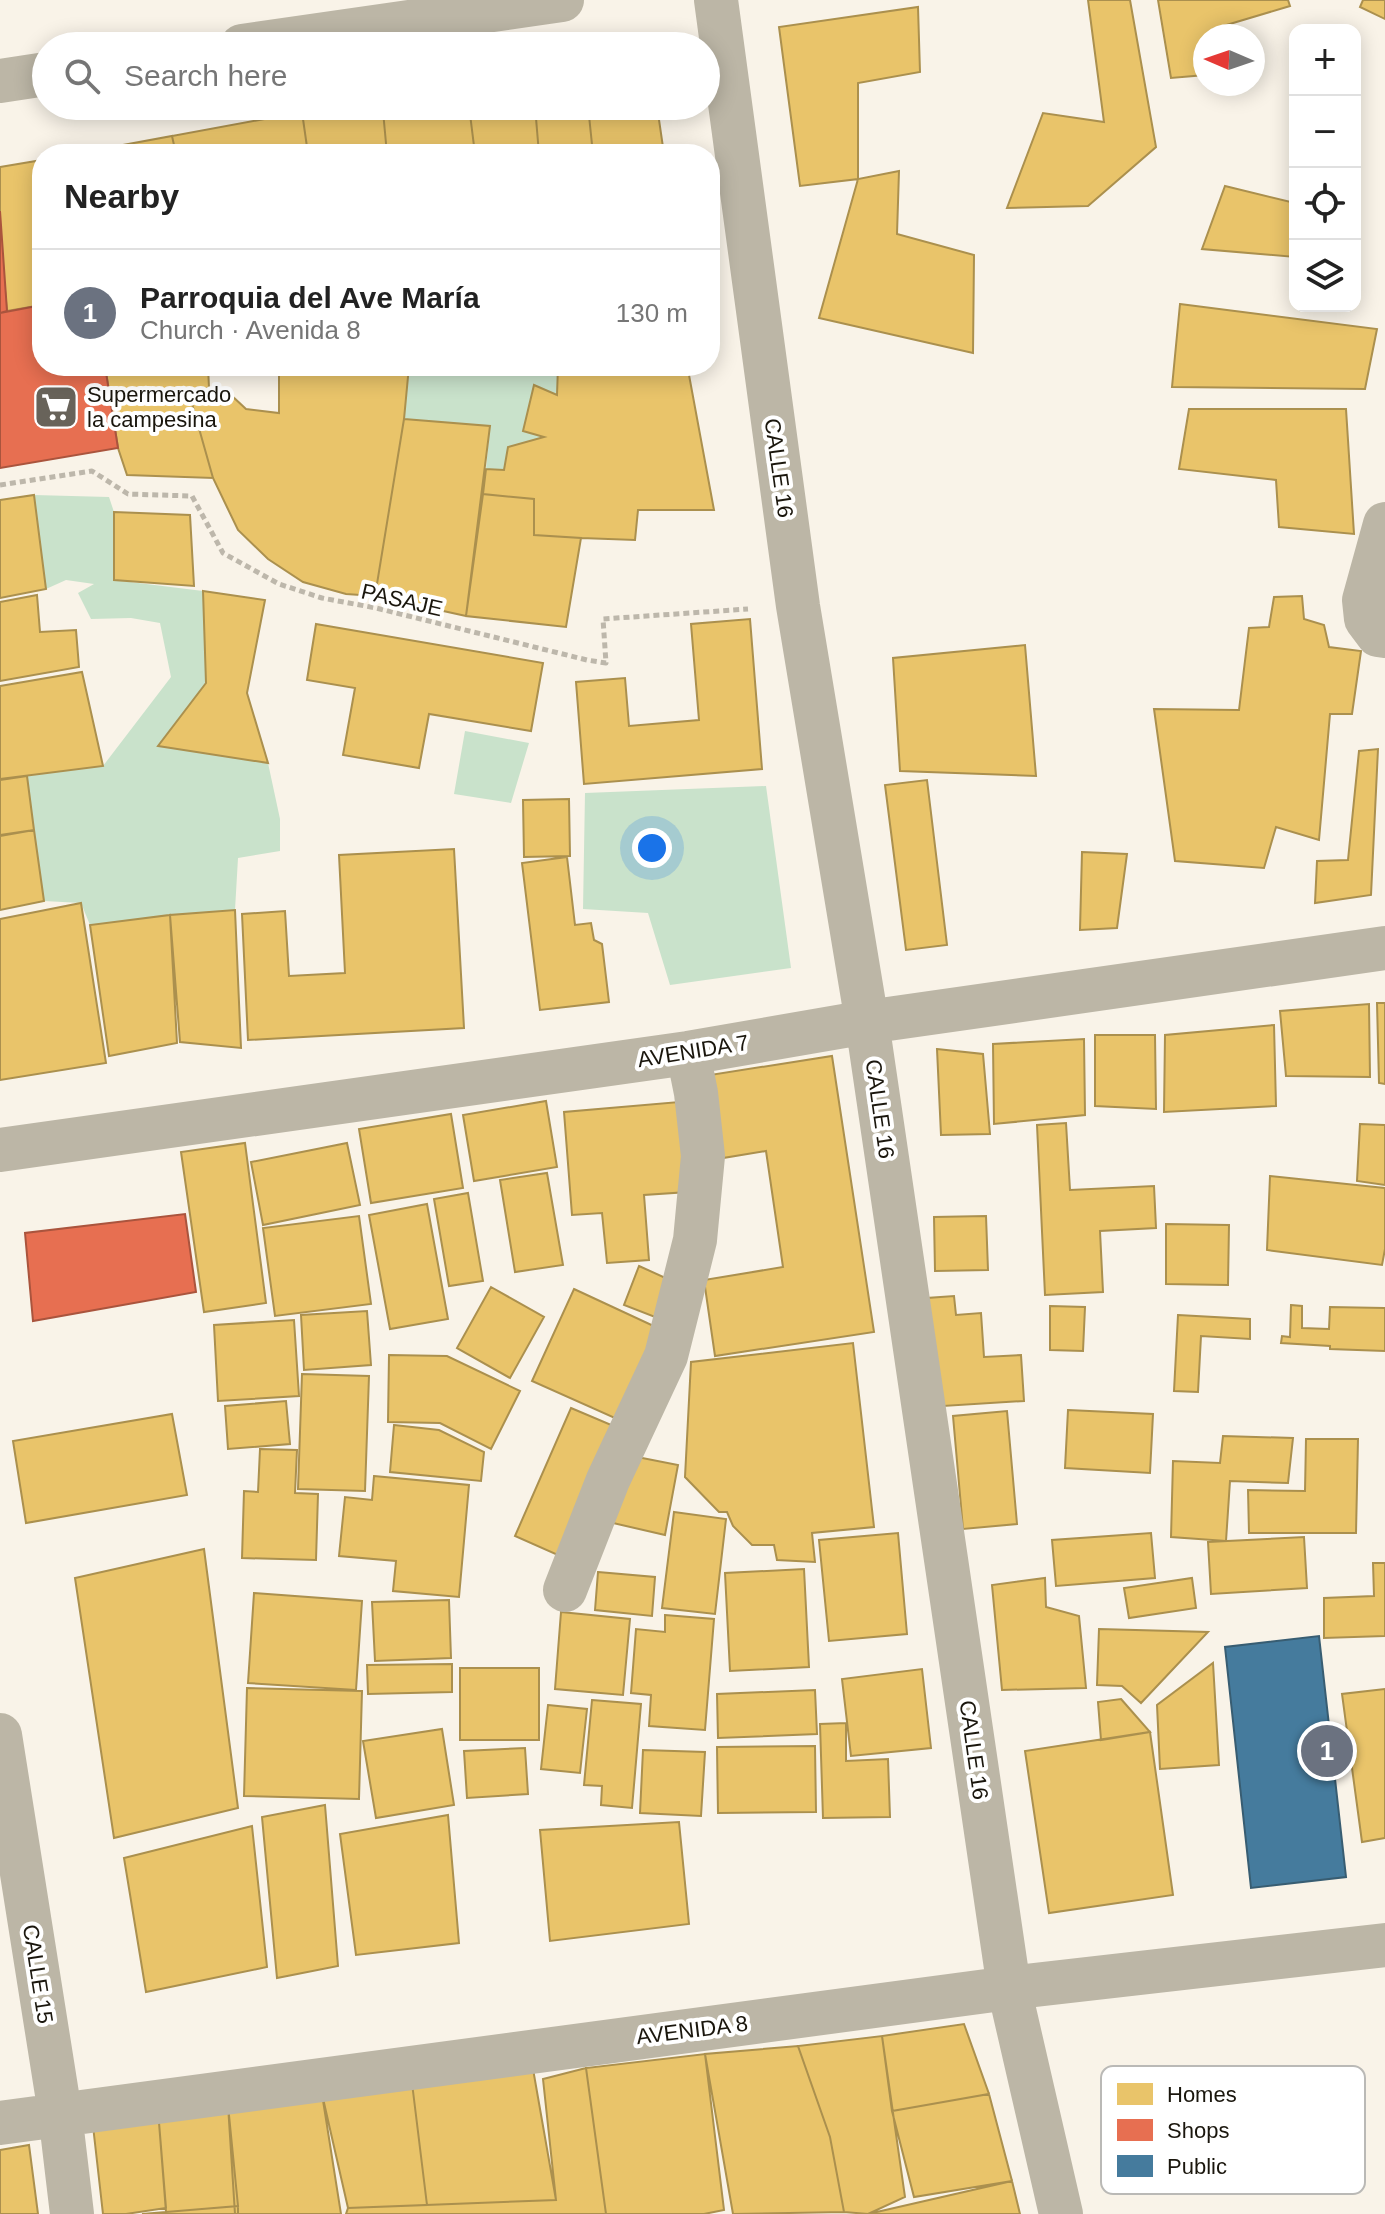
<!DOCTYPE html>
<meta charset="utf-8">
<style>
:root{--surface:#fff;--page:#f6f6f6;--text:#222;--muted:#767676;--line:#e0e0e0;--accent:#b45309}
body{margin:0;font-family:Helvetica,sans-serif;background:var(--page);color:var(--text)}
.controls{position:absolute;right:24px;top:24px;display:grid;overflow:hidden;border-radius:16px;box-shadow:0 4px 20px #0003}
.controls button{width:72px;height:72px;display:grid;place-items:center;padding:0;border:0;border-bottom:2px solid var(--line);background:var(--surface);color:var(--text);font:40px sans-serif}
.compass{position:absolute;left:1193px;top:24px;width:72px;height:72px;border-radius:50%;background:var(--surface);box-shadow:0 4px 20px #0003;rotate:272deg}
.you{position:absolute;left:652px;top:848px;width:28px;height:28px;margin:-20px;border:6px solid #fff;border-radius:50%;background:#1a73e8;box-shadow:0 0 0 12px #1a73e833}
.badge{display:grid;place-items:center;width:52px;height:52px;border-radius:50%;background:var(--accent);color:#fff;font-size:26px;font-weight:700}
.pin{position:absolute;translate:-50% -50%;border:4px solid #fff;box-shadow:0 2px 8px #0006}
.list{margin:0;padding:0;list-style:none}
h2{display:flex;justify-content:space-between;align-items:center;height:104px;margin:0;padding:0 32px;font-size:34px}
h2 small{font-size:26px;font-weight:400;color:var(--muted)}
.list li{display:grid;grid-template-columns:52px 1fr auto;gap:24px;align-items:center;box-sizing:border-box;height:128px;padding:0 32px;border-top:2px solid var(--line)}
.list b{display:block;font-size:30px;white-space:nowrap}
.list p{margin:0;font-size:26px;white-space:nowrap;color:var(--muted)}
.list em{font-size:26px;font-style:normal;color:var(--muted)}
.icon{flex:none;width:44px;height:44px;fill:none;stroke:currentColor;stroke-width:2;stroke-linecap:round;stroke-linejoin:round}
.map{position:relative;flex:none;width:1385px;height:2214px;overflow:hidden}
.search{position:absolute;background:var(--surface);box-shadow:0 4px 20px #0003;left:32px;top:32px;width:688px;height:88px;display:flex;align-items:center;gap:20px;box-sizing:border-box;padding:0 28px;border-radius:44px;color:var(--muted);font-size:30px}
.panel{position:absolute;background:var(--surface);box-shadow:0 4px 20px #0003;left:32px;top:144px;width:688px;height:232px;border-radius:32px}
.map>svg:first-child{display:block}
.green{fill:#c9e2cb}
.homes{fill:#e9c46a;stroke:#ab904e;stroke-width:2}
.shops{fill:#e76f51;stroke:#aa543d;stroke-width:2}
.public{fill:#457b9d;stroke:#385d72;stroke-width:2}
.lines{fill:none;stroke-linecap:round;stroke-linejoin:round}
.path{stroke:#bdb7ab;stroke-width:5;stroke-dasharray:6 4;stroke-linecap:butt}
.minor{stroke:#bcb6a6;stroke-width:44}
.labels{text-anchor:middle;dominant-baseline:central;stroke-width:8;stroke-linejoin:round;paint-order:stroke}
.poi-label{font-size:22px;fill:#1a160d;stroke:#fff;text-anchor:start}
.street-label{font-size:22px;fill:#1a160d;stroke:#fff}
.key{fill:#fff;stroke:#bab9b6;stroke-width:2}
.key-label{font-size:22px;fill:#1a160d}
</style>
<div class="map">
<svg width="1385" height="2214" viewBox="0 0 1385 2214">
<rect width="100%" height="100%" fill="#f9f3e8"/>
<path class="green" d="M 409,366 L 558,366 L 557,395 L 534,386 L 523,431 L 544,437 L 508,447 L 504,470 L 486,469 L 490,426 L 404,419 Z
M 34,495 L 109,497 L 114,512 L 114,580 L 203,591 L 206,683 L 159,746 L 268,763 L 280,819 L 280,851 L 238,858 L 235,910 L 170,915 L 90,925 L 81,903 L 44,901 L 27,776 L 103,766 L 171,677 L 160,623 L 131,618 L 91,619 L 78,593 L 94,584 L 66,580 L 46,589 Z
M 465,731 L 529,743 L 511,803 L 454,794 Z
M 766,786 L 791,968 L 670,985 L 648,913 L 583,909 L 585,793 Z"/>
<path class="homes" d="M 1088,0 L 1130,0 L 1156,147 L 1088,206 L 1007,208 L 1043,113 L 1104,122 Z
M 1158,0 L 1288,0 L 1290,6 L 1213,29 L 1213,36 L 1205,36 L 1205,75 L 1171,78 Z
M 1363,0 L 1385,0 L 1385,19 L 1360,7 Z
M 918,7 L 920,72 L 858,83 L 858,179 L 800,186 L 779,27 Z
M 401,106 L 469,106 L 475,154 L 387,154 L 383,111 Z
M 469,106 L 535,106 L 539,154 L 475,154 Z
M 535,106 L 588,106 L 593,154 L 539,154 Z
M 588,106 L 657,106 L 664,154 L 593,154 Z
M 383,111 L 387,154 L 308,154 L 302,112 Z
M 302,112 L 308,154 L 176,154 L 172,136 Z
M 172,136 L 176,154 L 74,154 Z
M 42,160 L 42,305 L 7,311 L 0,240 L 0,167 Z
M 899,171 L 897,234 L 974,255 L 973,353 L 819,318 L 858,179 Z
M 1225,186 L 1295,203 L 1295,257 L 1202,249 Z
M 1180,304 L 1377,329 L 1365,389 L 1172,387 Z
M 105,366 L 208,366 L 209,388 L 189,393 L 213,478 L 127,475 L 118,448 Z
M 279,366 L 409,366 L 404,419 L 375,596 L 346,594 L 303,582 L 268,559 L 238,530 L 213,478 L 189,393 L 209,388 L 232,396 L 246,409 L 279,413 Z
M 558,366 L 631,366 L 642,372 L 689,375 L 714,510 L 638,510 L 635,540 L 581,538 L 534,535 L 534,499 L 483,494 L 486,469 L 504,470 L 508,447 L 544,437 L 523,431 L 534,385 L 557,395 Z
M 1189,409 L 1346,409 L 1354,534 L 1279,527 L 1276,480 L 1179,469 Z
M 404,419 L 490,426 L 466,616 L 375,596 Z
M 483,494 L 534,499 L 534,535 L 581,538 L 566,627 L 466,616 Z
M 34,495 L 46,589 L 0,598 L 0,500 Z
M 114,512 L 190,515 L 194,586 L 114,580 Z
M 203,591 L 265,600 L 247,693 L 268,763 L 158,746 L 206,683 Z
M 37,595 L 40,632 L 76,630 L 79,667 L 0,681 L 0,602 Z
M 1302,596 L 1304,619 L 1324,625 L 1329,647 L 1361,651 L 1352,714 L 1330,714 L 1319,840 L 1276,827 L 1264,868 L 1175,861 L 1154,709 L 1239,710 L 1249,628 L 1269,627 L 1274,597 Z
M 750,619 L 762,769 L 584,784 L 576,682 L 625,678 L 629,726 L 699,720 L 691,624 Z
M 316,624 L 543,663 L 531,731 L 429,714 L 419,768 L 343,755 L 355,688 L 307,680 Z
M 1025,645 L 1036,776 L 900,771 L 893,658 Z
M 82,672 L 103,766 L 0,779 L 0,686 Z
M 1378,749 L 1371,895 L 1315,903 L 1317,861 L 1348,860 L 1359,751 Z
M 27,776 L 34,830 L 0,835 L 0,780 Z
M 927,780 L 947,945 L 906,950 L 885,785 Z
M 569,799 L 570,856 L 524,857 L 523,800 Z
M 34,830 L 44,901 L 0,910 L 0,836 Z
M 454,849 L 464,1028 L 248,1040 L 242,914 L 285,911 L 289,976 L 345,973 L 339,855 Z
M 1082,852 L 1127,854 L 1117,928 L 1080,930 Z
M 567,857 L 575,925 L 591,923 L 594,940 L 602,944 L 609,1002 L 540,1010 L 522,863 Z
M 81,903 L 106,1063 L 0,1080 L 0,919 Z
M 235,910 L 241,1048 L 180,1042 L 170,915 Z
M 170,915 L 177,1043 L 109,1056 L 90,925 Z
M 1377,1003 L 1385,1003 L 1385,1084 L 1379,1083 Z
M 1369,1004 L 1370,1077 L 1286,1076 L 1280,1011 Z
M 1274,1025 L 1276,1106 L 1164,1112 L 1165,1035 Z
M 1095,1035 L 1155,1035 L 1156,1109 L 1095,1106 Z
M 1084,1039 L 1085,1115 L 994,1124 L 993,1044 Z
M 937,1049 L 983,1054 L 990,1134 L 941,1135 Z
M 832,1056 L 874,1332 L 715,1356 L 704,1280 L 783,1267 L 766,1151 L 723,1158 L 710,1075 Z
M 546,1101 L 557,1167 L 474,1181 L 463,1115 Z
M 679,1102 L 688,1192 L 644,1195 L 649,1260 L 607,1263 L 602,1213 L 572,1215 L 564,1112 Z
M 451,1114 L 463,1188 L 371,1203 L 359,1129 Z
M 1066,1123 L 1070,1190 L 1154,1186 L 1156,1228 L 1100,1231 L 1103,1292 L 1045,1295 L 1037,1125 Z
M 1360,1124 L 1385,1125 L 1385,1185 L 1357,1181 Z
M 245,1143 L 266,1303 L 204,1312 L 181,1152 Z
M 347,1143 L 360,1205 L 263,1225 L 251,1162 Z
M 547,1173 L 563,1265 L 515,1272 L 500,1180 Z
M 1270,1176 L 1385,1188 L 1385,1249 L 1382,1265 L 1267,1250 Z
M 468,1193 L 483,1281 L 449,1286 L 434,1199 Z
M 427,1204 L 448,1319 L 390,1329 L 369,1215 Z
M 359,1216 L 371,1304 L 275,1316 L 263,1228 Z
M 986,1216 L 988,1270 L 935,1271 L 934,1217 Z
M 1166,1224 L 1229,1225 L 1228,1285 L 1166,1284 Z
M 639,1266 L 670,1280 L 655,1317 L 624,1305 Z
M 491,1287 L 544,1317 L 510,1378 L 457,1348 Z
M 574,1289 L 658,1328 L 617,1419 L 532,1381 Z
M 954,1296 L 956,1315 L 981,1313 L 984,1357 L 1021,1355 L 1024,1401 L 943,1406 L 927,1298 Z
M 1291,1305 L 1302,1306 L 1302,1328 L 1329,1329 L 1330,1307 L 1385,1308 L 1385,1351 L 1330,1349 L 1330,1346 L 1281,1343 L 1282,1336 L 1290,1337 Z
M 1050,1306 L 1085,1307 L 1083,1351 L 1050,1350 Z
M 367,1311 L 371,1365 L 304,1370 L 301,1315 Z
M 1178,1315 L 1250,1319 L 1250,1339 L 1201,1336 L 1198,1392 L 1174,1391 Z
M 294,1320 L 299,1396 L 218,1401 L 214,1325 Z
M 853,1343 L 874,1527 L 812,1533 L 815,1562 L 777,1560 L 774,1545 L 752,1545 L 733,1526 L 727,1512 L 719,1512 L 685,1477 L 691,1362 Z
M 389,1355 L 447,1356 L 520,1391 L 491,1449 L 440,1423 L 388,1422 Z
M 302,1374 L 369,1376 L 365,1491 L 298,1489 Z
M 286,1401 L 290,1444 L 228,1449 L 225,1406 Z
M 571,1408 L 616,1427 L 560,1556 L 515,1536 Z
M 1068,1410 L 1153,1414 L 1150,1473 L 1065,1468 Z
M 1007,1411 L 1017,1524 L 963,1529 L 953,1416 Z
M 172,1414 L 187,1495 L 26,1523 L 13,1441 Z
M 394,1425 L 439,1430 L 484,1452 L 481,1481 L 390,1472 Z
M 1223,1436 L 1293,1438 L 1288,1483 L 1230,1481 L 1226,1541 L 1171,1537 L 1173,1461 L 1220,1463 Z
M 1306,1439 L 1358,1439 L 1356,1533 L 1249,1533 L 1248,1490 L 1305,1491 Z
M 260,1449 L 297,1450 L 295,1493 L 318,1494 L 316,1560 L 242,1558 L 244,1491 L 258,1492 Z
M 627,1455 L 678,1465 L 665,1535 L 613,1523 Z
M 374,1476 L 469,1485 L 459,1597 L 393,1591 L 396,1561 L 339,1556 L 345,1497 L 372,1500 Z
M 674,1512 L 726,1519 L 715,1614 L 662,1608 Z
M 898,1533 L 907,1634 L 829,1641 L 819,1540 Z
M 1151,1533 L 1155,1578 L 1056,1586 L 1052,1540 Z
M 1304,1537 L 1307,1588 L 1211,1594 L 1208,1542 Z
M 204,1549 L 238,1808 L 114,1838 L 75,1578 Z
M 1373,1563 L 1385,1563 L 1385,1636 L 1324,1638 L 1324,1598 L 1374,1596 Z
M 804,1569 L 809,1667 L 730,1671 L 725,1573 Z
M 598,1572 L 655,1577 L 652,1616 L 595,1610 Z
M 1045,1578 L 1046,1607 L 1079,1616 L 1086,1688 L 1002,1690 L 992,1585 Z
M 1192,1578 L 1196,1608 L 1129,1618 L 1124,1588 Z
M 254,1593 L 362,1601 L 356,1690 L 248,1683 Z
M 449,1600 L 451,1658 L 375,1661 L 372,1602 Z
M 561,1612 L 630,1619 L 623,1695 L 555,1689 Z
M 665,1615 L 714,1619 L 705,1730 L 649,1726 L 651,1695 L 631,1693 L 636,1629 L 665,1632 Z
M 1099,1629 L 1208,1632 L 1141,1703 L 1122,1686 L 1097,1685 Z
M 1213,1663 L 1219,1765 L 1160,1769 L 1157,1705 Z
M 452,1664 L 452,1692 L 368,1694 L 367,1665 Z
M 460,1668 L 539,1668 L 539,1740 L 460,1740 Z
M 922,1669 L 931,1748 L 851,1756 L 842,1679 Z
M 247,1688 L 362,1691 L 359,1799 L 244,1796 Z
M 1385,1689 L 1385,1838 L 1362,1842 L 1342,1694 Z
M 815,1690 L 817,1734 L 718,1738 L 717,1694 Z
M 1121,1699 L 1150,1732 L 1101,1740 L 1098,1702 Z
M 592,1700 L 641,1704 L 632,1808 L 601,1805 L 602,1786 L 584,1785 Z
M 548,1705 L 587,1709 L 580,1773 L 541,1769 Z
M 846,1723 L 846,1761 L 888,1759 L 890,1817 L 823,1818 L 820,1724 Z
M 442,1729 L 454,1805 L 376,1818 L 363,1741 Z
M 1150,1732 L 1173,1895 L 1049,1913 L 1025,1751 Z
M 815,1746 L 816,1812 L 718,1813 L 717,1747 Z
M 525,1748 L 528,1794 L 467,1798 L 464,1751 Z
M 643,1750 L 705,1752 L 701,1816 L 640,1813 Z
M 325,1805 L 338,1966 L 277,1978 L 262,1817 Z
M 448,1815 L 459,1943 L 356,1955 L 340,1834 Z
M 679,1822 L 689,1924 L 550,1941 L 540,1830 Z
M 252,1826 L 267,1967 L 146,1992 L 124,1858 Z
M 964,2024 L 989,2094 L 892,2111 L 882,2036 Z
M 882,2036 L 905,2197 L 868,2214 L 844,2212 L 830,2137 L 798,2046 Z
M 798,2046 L 830,2137 L 844,2212 L 733,2214 L 705,2054 Z
M 705,2054 L 724,2210 L 704,2214 L 606,2214 L 586,2068 Z
M 586,2068 L 606,2214 L 346,2214 L 348,2208 L 556,2200 L 543,2079 Z
M 533,2069 L 556,2200 L 427,2205 L 412,2083 Z
M 412,2083 L 427,2205 L 348,2208 L 322,2094 Z
M 322,2094 L 341,2214 L 235,2214 L 228,2105 Z
M 989,2094 L 1012,2181 L 914,2197 L 892,2111 Z
M 228,2105 L 238,2206 L 166,2212 L 158,2110 Z
M 158,2110 L 166,2208 L 126,2214 L 103,2214 L 92,2117 Z
M 29,2145 L 38,2214 L 0,2214 L 0,2150 Z
M 1012,2181 L 1020,2214 L 868,2214 Z
M 238,2206 L 238,2214 L 142,2214 Z"/>
<path class="shops" d="M 0,211 L 7,311 L 0,313 Z
M 42,305 L 42,366 L 105,366 L 118,448 L 0,468 L 0,313 Z
M 185,1214 L 196,1292 L 33,1321 L 25,1233 Z"/>
<path class="public" d="M 1319,1636 L 1346,1877 L 1251,1888 L 1225,1647 Z"/>
<g class="lines">
<path class="path" d="M 0,485 L 92,471 L 128,494 L 192,496 L 223,553 L 279,584 L 322,598 L 376,608 L 587,660 L 606,663 L 603,619 L 748,609"/>
<path class="minor" d="M 716,0 L 798,606 L 867,1022 L 1009,1988 L 1061,2214
M 242,46 L 562,0
M 0,81 L 46,74
M 1385,524 L 1364,600 L 1366,619 L 1378,635 L 1385,636
M 0,1150 L 688,1053 L 867,1022 L 1385,948
M 565,1590 L 608,1480 L 666,1356 L 695,1240 L 703,1156 L 696,1093 L 688,1053
M 0,1735 L 60,2113 L 72,2214
M 0,2123 L 1009,1988 L 1385,1945"/>
</g>
<defs>
<g id="supermarket-square" transform="scale(2.3)"><rect x="-9" y="-9" width="18" height="18" rx="4" fill="#68635a" stroke="#fff"/><path d="M-6-5.5h2.5l.6 2H6L4.5 2H-2.5L-4.4-4H-6ZM-1.5 3.2a1.3 1.3 0 1 0 .1 0ZM3 3.2a1.3 1.3 0 1 0 .1 0Z" fill="#fff"/></g>
</defs>
<g fill-rule="evenodd">
<use href="#supermarket-square" x="56" y="407"/>
</g>
<g class="labels">
<g class="poi-label">
<text x="87" y="394">Supermercado<tspan x="87" dy="25">la campesina</tspan></text>
</g>
<g class="street-label">
<text transform="translate(779 468) rotate(82)">CALLE 16</text>
<text transform="translate(402 600) rotate(13)">PASAJE</text>
<text transform="translate(693 1051) rotate(-9)">AVENIDA 7</text>
<text transform="translate(880 1109) rotate(82)">CALLE 16</text>
<text transform="translate(974 1750) rotate(82)">CALLE 16</text>
<text transform="translate(38 1974) rotate(81)">CALLE 15</text>
<text transform="translate(692 2030) rotate(-7)">AVENIDA 8</text>
</g>
</g>
<rect x="1101" y="2066" width="264" height="128" rx="12" class="key"/>
<rect x="1117" y="2083" width="36" height="22" fill="#e9c46a"/>
<rect x="1117" y="2119" width="36" height="22" fill="#e76f51"/>
<rect x="1117" y="2155" width="36" height="22" fill="#457b9d"/>
<g class="key-label">
<text x="1167" y="2102">Homes</text>
<text x="1167" y="2138">Shops</text>
<text x="1167" y="2174">Public</text>
</g>
</svg>
<div class="controls">
<button>+</button>
<button>−</button>
<button><svg class="icon" aria-label="locate" viewBox="0 0 24 24"><circle cx="12" cy="12" r="6"/><path d="M12 2v4M12 18v4M2 12h4M18 12h4"/></svg></button>
<button><svg class="icon" aria-label="layers" viewBox="0 0 24 24"><path d="M12 4l9 5-9 5-9-5zM3 14l9 5 9-5"/></svg></button>
</div>
<svg class="compass" viewBox="-18 -18 36 36"><path d="M0-13l5 13h-10z" fill="#e53935"/><path d="M0 13l5-13h-10z" fill="#767676"/></svg>
<div class="you"></div>
<div class="pin badge" style="left:1327px;top:1751px;background:#6b7280">1</div>
<div class="search"><svg class="icon" aria-label="search" viewBox="0 0 24 24"><circle cx="10" cy="10" r="6"/><path d="M15 15l6 6"/></svg>Search here</div>
<section class="panel">
<h2>Nearby<small></small></h2>
<ul class="list">
<li><span class="badge" style="background:#6b7280">1</span><div><b>Parroquia del Ave María</b><p>Church · Avenida 8</p></div><em>130 m</em></li>
</ul>
</section>
</div>
